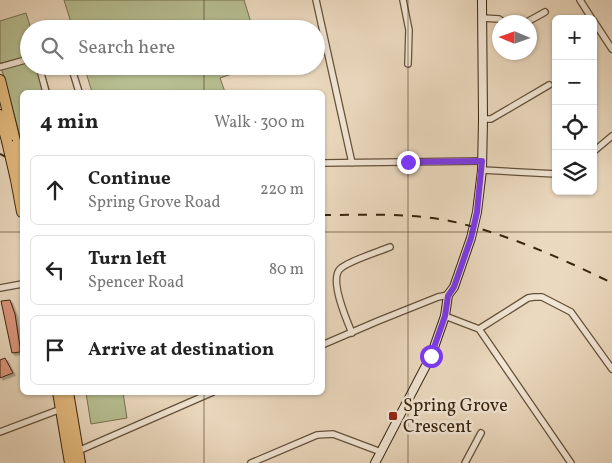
<!DOCTYPE html>
<meta charset="utf-8">
<style>
:root{--surface:#fff;--page:#f2f2f2;--text:#222;--muted:#767676;--line:#e0e0e0}
body{margin:0;font-family:Vollkorn,serif;background:var(--page);color:var(--text)}
.controls{position:absolute;right:15px;top:15px;display:grid;overflow:hidden;border-radius:8px;box-shadow:0 1px 4px #0004}
.controls button{width:45px;height:45px;display:grid;place-items:center;padding:0;border:0;border-bottom:1px solid var(--line);background:var(--surface);color:var(--text);font:25px sans-serif}
.compass{position:absolute;left:492px;top:15px;width:45px;height:45px;border-radius:50%;background:var(--surface);box-shadow:0 1px 4px #0004;rotate:272deg}
.stop{position:absolute;width:15px;height:15px;margin:-11px;border:4px solid #7c3aed;border-radius:50%;background:#fff}
.stop.end{background:#7c3aed;border-color:#fff;box-shadow:0 1px 5px #0008}
.list{margin:0;padding:0;list-style:none}
h2{display:flex;justify-content:space-between;align-items:center;height:65px;margin:0;padding:0 20px;font-size:21px}
h2 small{font-size:16px;font-weight:400;color:var(--muted)}
.list li{display:grid;grid-template-columns:32px 1fr auto;gap:15px;align-items:center;box-sizing:border-box;height:70px;margin:0 10px 10px;padding:0 10px;border:1px solid var(--line);border-radius:8px}
.list b{display:block;font-size:19px;white-space:nowrap}
.list p{margin:0;font-size:16px;white-space:nowrap;color:var(--muted)}
.list em{font-size:16px;font-style:normal;color:var(--muted)}
.icon{flex:none;width:28px;height:28px;fill:none;stroke:currentColor;stroke-width:2;stroke-linecap:round;stroke-linejoin:round}
.map{position:relative;flex:none;width:612px;height:463px;overflow:hidden}
.search{position:absolute;background:var(--surface);box-shadow:0 1px 4px #0004;left:20px;top:20px;width:305px;height:55px;display:flex;align-items:center;gap:12px;box-sizing:border-box;padding:0 18px;border-radius:28px;color:var(--muted);font-size:19px}
.panel{position:absolute;background:var(--surface);box-shadow:0 1px 4px #0004;left:20px;top:90px;width:305px;height:305px;border-radius:8px}
.map>svg:first-child{display:block}
.green{fill:#b7bf92;stroke:#777250}
.building{fill:#de967e;stroke:#37240d;filter:url(#shadow)}
.lines{fill:none;stroke-linecap:round;stroke-linejoin:round}
.street-casing{stroke:#64513a;stroke-width:8}
.secondary-casing{stroke:#37240d;stroke-width:10}
.highway-casing{stroke:#37240d;stroke-width:12}
.street{stroke:#f2e6d5;stroke-width:5.5}
.secondary{stroke:#f2e6d5;stroke-width:8}
.highway{stroke:#e6bc80;stroke-width:10}
.rail{stroke:#37240d;stroke-width:2;stroke-dasharray:9 9;stroke-linecap:butt}
.highway-bridge-casing{stroke:#37240d;stroke-width:12;stroke-linecap:butt}
.highway-bridge{stroke:#e6bc80;stroke-width:10}
.route{stroke:#7c3aed;stroke-width:6}
.grid{fill:none;stroke:#37240d;stroke-width:1;stroke-opacity:0.55}
.poi-dot{fill:#8f2418;stroke:#f2e6d5;stroke-width:2}
.labels{text-anchor:middle;dominant-baseline:central;stroke-width:5;stroke-linejoin:round;paint-order:stroke}
.poi-label{font-size:18px;fill:#37240d;stroke:#f2e6d5;text-anchor:start}
</style>
<div class="map">
<svg width="612" height="463" viewBox="0 0 612 463">
<defs>
<filter id="shadow"><feDropShadow dx="2.5" dy="2.5" stdDeviation="0" flood-color="#0004"/></filter>
</defs>
<rect width="100%" height="100%" fill="#ebd9bf"/>
<filter id="stains"><feTurbulence type="fractalNoise" baseFrequency=".004" numOctaves="4"/><feColorMatrix values="0 0 0 0 .2 0 0 0 0 .09 0 0 0 0 .02 0 0 0 .5 -.17"/></filter>
<radialGradient id="worn" r=".72"><stop offset=".6" stop-color="#630" stop-opacity="0"/><stop offset="1" stop-color="#630" stop-opacity=".3"/></radialGradient>
<path class="green" d="M 64,0 L 244,0 L 253,29 L 73,29 Z
M 26,13 L 31,29 L 29,29 L 29,66 L 42,66 L 50,92 L 22,92 L 22,144 L 0,63 L 0,21 Z
M 84,66 L 255,66 L 220,78 L 225,92 L 92,92 Z
M 86,393 L 123,393 L 127,418 L 91,424 Z"/>
<path class="building" d="M 10,300 L 15,314 L 20,347 L 20,352 L 12,353 L 1,301 Z
M 5,358 L 13,373 L 0,378 L 0,360 Z"/>
<g class="lines">
<g class="street-casing">
<path id="street" d="M 316,0 L 352,163
M 403,0 L 409,30 L 408,64
M 580,0 L 592,19
M 482,18 L 499,19 L 503,22
M 593,20 L 612,49
M 527,22 L 545,12
M 39,66 L 46,92
M 71,66 L 79,92
M 0,67 L 29,59
M 483,119 L 491,119 L 549,85
M 593,152 L 612,136
M 322,163 L 482,161
M 482,170 L 556,174
M 0,288 L 22,284
M 445,316 L 479,329 L 571,463
M 479,329 L 528,298 L 534,297 L 542,297 L 571,312 L 612,369
M 352,333 C 347,321 329,280 340,269 C 348,261 378,252 390,247
M 322,345 L 378,321 L 438,297 L 448,295
M 0,432 L 61,409
M 78,451 L 213,392
M 251,463 L 317,435 L 333,434 L 381,452
M 465,463 L 481,433"/>
</g>
<g class="secondary-casing">
<path id="secondary" d="M 375,463 L 431,356 L 445,316 L 448,295 L 454,287 L 471,238 L 477,212 L 482,170 L 483,119 L 482,0"/>
</g>
<g class="highway-casing">
<path id="highway" d="M 0,80 L 16,145
M 0,115 L 7,141
M 16,180 L 22,212
M 58,392 L 70,463
M 68,392 L 80,463"/>
</g>
<use href="#street" class="street"/>
<use href="#secondary" class="secondary"/>
<use href="#highway" class="highway"/>
<path class="rail" d="M 0,154 L 22,165
M 322,215 C 369,215 418,212 463,224 C 516,238 563,259 612,283"/>
<g class="highway-bridge-casing">
<path id="highway-bridge" d="M 7,141 L 16,180
M 16,145 L 22,173"/>
</g>
<use href="#highway-bridge" class="highway-bridge"/>
</g>
<g class="lines">
<path class="route" d="M 408,162 L 482,161 L 477,212 L 471,238 L 454,287 L 448,296 L 445,316 L 431,356"/>
</g>
<path class="grid" d="M 204,0 L 204,29M 408,0 L 408,463M 204,66 L 204,92M 0,232 L 22,232M 322,232 L 612,232M 204,392 L 204,463"/>
<rect class="poi-dot" x="388" y="411" width="10" height="10" rx="2.5"/>
<g class="labels">
<g class="poi-label">
<text x="403" y="406">Spring Grove<tspan x="403" dy="21">Crescent</tspan></text>
</g>
</g>
<rect width="100%" height="100%" filter="url(#stains)"/>
<rect width="100%" height="100%" fill="url(#worn)"/>
</svg>
<div class="controls">
<button>+</button>
<button>−</button>
<button><svg class="icon" aria-label="locate" viewBox="0 0 24 24"><circle cx="12" cy="12" r="6"/><path d="M12 2v4M12 18v4M2 12h4M18 12h4"/></svg></button>
<button><svg class="icon" aria-label="layers" viewBox="0 0 24 24"><path d="M12 4l9 5-9 5-9-5zM3 14l9 5 9-5"/></svg></button>
</div>
<svg class="compass" viewBox="-18 -18 36 36"><path d="M0-13l5 13h-10z" fill="#e53935"/><path d="M0 13l5-13h-10z" fill="#767676"/></svg>
<div class="stop" style="left:431px;top:356px"></div>
<div class="stop end" style="left:408px;top:162px"></div>
<div class="search"><svg class="icon" aria-label="search" viewBox="0 0 24 24"><circle cx="10" cy="10" r="6"/><path d="M15 15l6 6"/></svg>Search here</div>
<section class="panel">
<h2>4 min<small>Walk · 300 m</small></h2>
<ul class="list">
<li><svg class="icon" aria-label="ahead" viewBox="0 0 24 24"><path d="M12 20V5M6 11l6-6 6 6"/></svg><div><b>Continue</b><p>Spring Grove Road</p></div><em>220 m</em></li>
<li><svg class="icon" aria-label="left" viewBox="0 0 24 24"><path d="M17 20v-9H6M10 6l-5 5 5 5"/></svg><div><b>Turn left</b><p>Spencer Road</p></div><em>80 m</em></li>
<li><svg class="icon" aria-label="arrive" viewBox="0 0 24 24"><path d="M6 21V4h12l-3 4 3 4H6"/></svg><div><b>Arrive at destination</b></div></li>
</ul>
</section>
</div>
